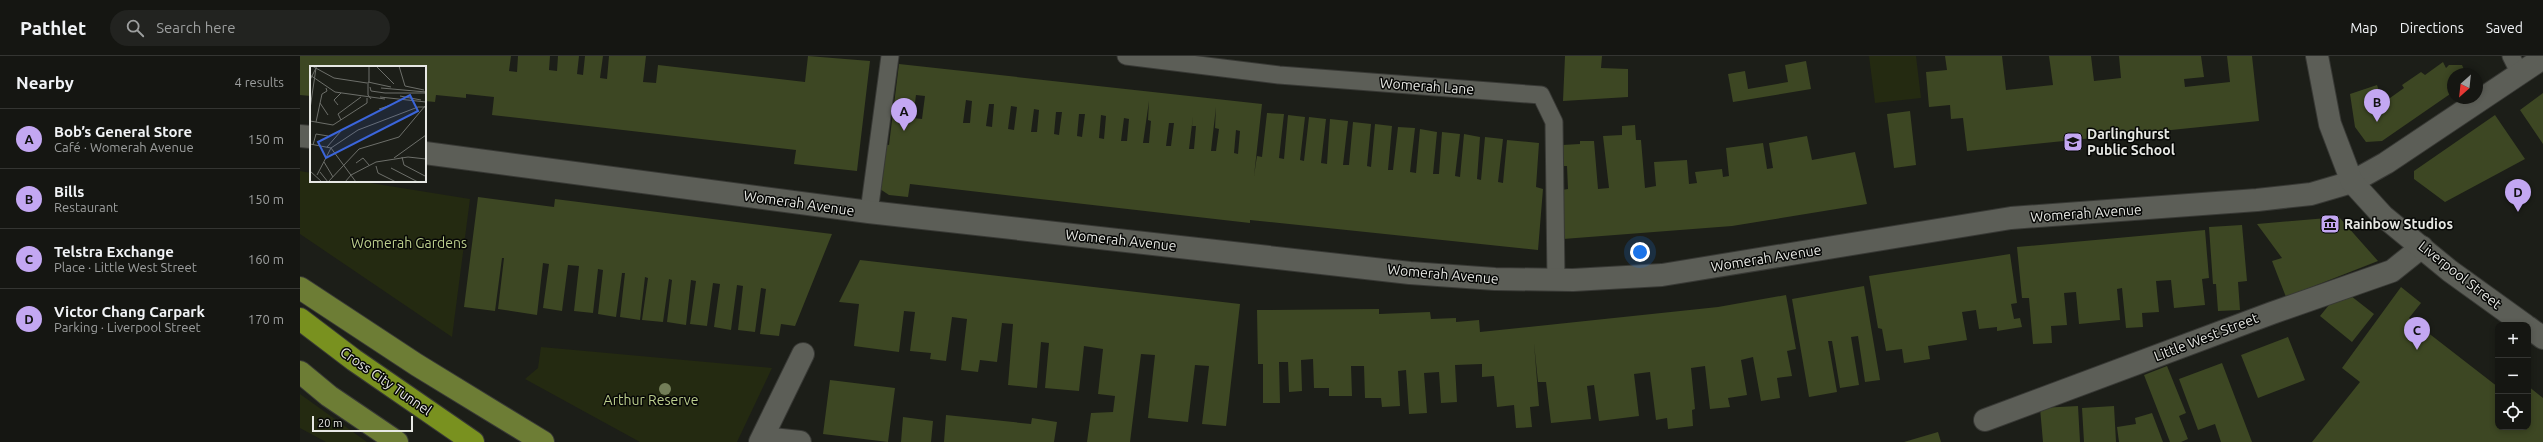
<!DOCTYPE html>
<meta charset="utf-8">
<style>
:root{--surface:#151612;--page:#222320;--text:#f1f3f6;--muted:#9d9f9f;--line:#343532;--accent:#c3a7f2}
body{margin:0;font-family:Ubuntu,sans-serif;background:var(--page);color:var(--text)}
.controls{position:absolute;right:12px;bottom:12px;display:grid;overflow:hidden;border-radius:8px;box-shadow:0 2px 6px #0003}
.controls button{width:36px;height:36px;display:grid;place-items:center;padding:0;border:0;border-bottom:1px solid var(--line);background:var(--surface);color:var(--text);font:20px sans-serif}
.compass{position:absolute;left:2147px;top:12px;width:36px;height:36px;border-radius:50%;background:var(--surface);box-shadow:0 2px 6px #0003;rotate:207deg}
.scale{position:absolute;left:12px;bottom:10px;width:101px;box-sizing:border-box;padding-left:4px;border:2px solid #e7e8e4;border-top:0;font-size:11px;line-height:14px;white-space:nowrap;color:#e7e8e4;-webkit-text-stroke:3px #070806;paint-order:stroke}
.you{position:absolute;left:1340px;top:196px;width:14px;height:14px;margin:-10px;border:3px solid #fff;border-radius:50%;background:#1a73e8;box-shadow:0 0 0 6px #1a73e833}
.badge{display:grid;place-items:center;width:26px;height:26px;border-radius:50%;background:var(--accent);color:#111;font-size:13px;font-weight:700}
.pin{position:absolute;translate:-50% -33px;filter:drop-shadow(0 1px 2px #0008)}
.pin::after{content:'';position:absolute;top:21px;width:14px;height:12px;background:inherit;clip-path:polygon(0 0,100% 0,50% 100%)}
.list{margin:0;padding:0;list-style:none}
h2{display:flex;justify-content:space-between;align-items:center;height:52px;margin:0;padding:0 16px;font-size:17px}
h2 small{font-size:13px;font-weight:400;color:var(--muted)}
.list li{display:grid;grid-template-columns:26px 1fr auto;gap:12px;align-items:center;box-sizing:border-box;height:60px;padding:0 16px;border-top:1px solid var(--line)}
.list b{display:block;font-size:15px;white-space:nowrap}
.list p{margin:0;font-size:13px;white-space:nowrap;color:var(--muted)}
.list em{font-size:13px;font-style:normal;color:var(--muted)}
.icon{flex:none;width:22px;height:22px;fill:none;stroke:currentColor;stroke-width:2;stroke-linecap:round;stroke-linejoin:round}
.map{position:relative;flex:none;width:2243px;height:386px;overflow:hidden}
header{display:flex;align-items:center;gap:24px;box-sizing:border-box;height:56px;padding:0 20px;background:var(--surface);border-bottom:1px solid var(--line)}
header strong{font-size:19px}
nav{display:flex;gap:22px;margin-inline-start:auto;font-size:14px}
.search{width:280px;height:36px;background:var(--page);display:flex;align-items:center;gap:10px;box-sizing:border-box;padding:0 14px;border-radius:22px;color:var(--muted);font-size:15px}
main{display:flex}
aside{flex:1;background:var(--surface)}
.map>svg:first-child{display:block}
.green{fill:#242a11}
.building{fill:#3d4723;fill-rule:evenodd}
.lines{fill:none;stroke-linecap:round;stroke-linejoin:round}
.lane-casing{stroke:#383935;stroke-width:19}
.street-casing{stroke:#383935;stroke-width:24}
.secondary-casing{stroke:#383935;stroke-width:24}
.primary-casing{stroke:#383935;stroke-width:24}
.highway-casing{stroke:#383935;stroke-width:24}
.lane{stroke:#5c5e57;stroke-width:17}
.street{stroke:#5c5e57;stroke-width:22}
.secondary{stroke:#5c5e57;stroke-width:22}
.primary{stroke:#6d7d35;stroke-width:22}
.highway{stroke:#79911f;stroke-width:22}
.tree{fill:#737e58}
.labels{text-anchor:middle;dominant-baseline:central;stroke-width:3;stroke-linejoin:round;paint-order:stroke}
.street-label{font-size:14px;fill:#e7e8e4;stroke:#070806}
.poi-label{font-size:14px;font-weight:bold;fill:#e7e8e4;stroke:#070806;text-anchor:start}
.park-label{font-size:14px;fill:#bbcd8d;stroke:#070806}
.inset-road{fill:none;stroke:#6d6f6a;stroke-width:1}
.view{fill:#3b65da;fill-opacity:0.15;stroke:#3b65da;stroke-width:2}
.inset-edge{fill:none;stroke:#e7e8e4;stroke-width:2}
</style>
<header>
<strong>Pathlet</strong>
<div class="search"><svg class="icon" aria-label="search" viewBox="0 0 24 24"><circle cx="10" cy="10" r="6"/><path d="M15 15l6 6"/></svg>Search here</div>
<nav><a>Map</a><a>Directions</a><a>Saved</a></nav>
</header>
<main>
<aside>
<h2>Nearby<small>4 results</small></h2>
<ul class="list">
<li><span class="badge">A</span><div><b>Bob’s General Store</b><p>Café · Womerah Avenue</p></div><em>150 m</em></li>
<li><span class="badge">B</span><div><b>Bills</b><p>Restaurant</p></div><em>150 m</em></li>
<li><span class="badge">C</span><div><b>Telstra Exchange</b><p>Place · Little West Street</p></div><em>160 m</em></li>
<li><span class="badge">D</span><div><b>Victor Chang Carpark</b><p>Parking · Liverpool Street</p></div><em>170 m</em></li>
</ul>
</aside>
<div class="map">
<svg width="2243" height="386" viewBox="0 0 2243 386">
<rect width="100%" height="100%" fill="#1c1e18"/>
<path class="green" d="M 1569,0 L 1616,0 L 1621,42 L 1575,47 Z
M 0,115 L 11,117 L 11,125 L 58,125 L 170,143 L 152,281 L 0,178 Z
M 241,291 L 472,312 L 437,386 L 340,386 L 225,323 L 238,312 Z
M 0,338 L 67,386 L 26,386 L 0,372 Z"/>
<path class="building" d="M 0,0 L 211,0 L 209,15 L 217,16 L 218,0 L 250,0 L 249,14 L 257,15 L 258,0 L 279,0 L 277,18 L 283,19 L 285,0 L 303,0 L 300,22 L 307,23 L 309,0 L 346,0 L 343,26 L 356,27 L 358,9 L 505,26 L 508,0 L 570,5 L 557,115 L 494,108 L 496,94 L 192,59 L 194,41 L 166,38 L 166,42 L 136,39 L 135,46 L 125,45 L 125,11 L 11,11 L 11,40 L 0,39 Z
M 1265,0 L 1302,0 L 1301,12 L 1328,13 L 1328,41 L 1263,45 Z
M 1645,0 L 1702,0 L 1706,34 L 1753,29 L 1749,0 L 1791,0 L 1794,25 L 1821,22 L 1819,0 L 1901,0 L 1904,21 L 1884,23 L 1885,31 L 1930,26 L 1927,0 L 1952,0 L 1959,65 L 1667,95 L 1663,62 L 1651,63 L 1650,49 L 1629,51 L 1626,16 L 1647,14 Z
M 1506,5 L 1511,33 L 1433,46 L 1428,18 L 1445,15 L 1448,33 L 1488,26 L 1485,9 Z
M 2143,6 L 2146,12 L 2149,9 L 2162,9 L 2166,18 L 2153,18 L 2153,36 L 2082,85 L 2066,86 L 2055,71 L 2050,38 L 2077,29 L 2083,47 L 2104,32 L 2102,29 L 2121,16 L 2125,19 Z
M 599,8 L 962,48 L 954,120 L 957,100 L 962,101 L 967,57 L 984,58 L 979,102 L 984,103 L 988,59 L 1005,61 L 1000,104 L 1004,105 L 1009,61 L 1026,63 L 1021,107 L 1027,108 L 1030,63 L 1048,65 L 1043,109 L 1049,109 L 1053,66 L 1071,68 L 1067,110 L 1071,111 L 1075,68 L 1092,70 L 1088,114 L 1093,114 L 1098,71 L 1115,72 L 1110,116 L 1116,117 L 1120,73 L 1137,76 L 1133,118 L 1139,118 L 1142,76 L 1160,78 L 1155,120 L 1160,121 L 1164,78 L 1180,81 L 1177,123 L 1181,124 L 1185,81 L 1203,83 L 1198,126 L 1203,127 L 1207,84 L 1239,87 L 1236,131 L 1243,133 L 1238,194 L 950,164 L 950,167 L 610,128 L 608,141 L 589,139 L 580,133 L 583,88 L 589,89 ZM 616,39 L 625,40 L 622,63 L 613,62 ZM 666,44 L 672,45 L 670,67 L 663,67 ZM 849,45 L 848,64 L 851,65 L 849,87 L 843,87 ZM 689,48 L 694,48 L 692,71 L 686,70 ZM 711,50 L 717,51 L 714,74 L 708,73 ZM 916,51 L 915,72 L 919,73 L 916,95 L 911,95 ZM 734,53 L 739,54 L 737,76 L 731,76 ZM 756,56 L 762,56 L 759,79 L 754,78 ZM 779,58 L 785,58 L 782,81 L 777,80 ZM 801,59 L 806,60 L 804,83 L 799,82 ZM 893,60 L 892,70 L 896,70 L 894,93 L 889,93 ZM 824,62 L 829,63 L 827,85 L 821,85 ZM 869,67 L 874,67 L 871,90 L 866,90 ZM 936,74 L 940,75 L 938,98 L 934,97 Z
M 2243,37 L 2243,88 L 2220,54 Z
M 1610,55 L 1616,109 L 1594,112 L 1587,58 Z
M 2195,59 L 2225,103 L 2145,146 L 2114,123 L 2114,115 Z
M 1335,69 L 1336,84 L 1341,84 L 1345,132 L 1356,130 L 1354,106 L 1387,104 L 1389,128 L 1397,127 L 1395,116 L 1422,113 L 1423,121 L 1429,120 L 1426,92 L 1463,87 L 1467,113 L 1473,112 L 1469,87 L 1507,80 L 1512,104 L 1555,96 L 1567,148 L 1432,170 L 1263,183 L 1262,134 L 1268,133 L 1267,110 L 1262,110 L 1262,89 L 1280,88 L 1280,85 L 1294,85 L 1298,133 L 1309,132 L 1303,80 L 1322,79 L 1322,70 Z
M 178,141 L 254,151 L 255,143 L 532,178 L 495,270 L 481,268 L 479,280 L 460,278 L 466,233 L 461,232 L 455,276 L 438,274 L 443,230 L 437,229 L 431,274 L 414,271 L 420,228 L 413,227 L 407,270 L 390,268 L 396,225 L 391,224 L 386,269 L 367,266 L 372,224 L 369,223 L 363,266 L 342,264 L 348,222 L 345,221 L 340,264 L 320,261 L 325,217 L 322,217 L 316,261 L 298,258 L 303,214 L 298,213 L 293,257 L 274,255 L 279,210 L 268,209 L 262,255 L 243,252 L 249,208 L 243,207 L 237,259 L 198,253 L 204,202 L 202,202 L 195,255 L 164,251 Z
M 2039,161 L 2078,205 L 1986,241 L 1972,205 L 1982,202 L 1957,168 Z
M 1942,169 L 1947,225 L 1938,226 L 1940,254 L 1918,255 L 1916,228 L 1913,228 L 1909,171 Z
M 1905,174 L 1909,222 L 1902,223 L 1905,249 L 1874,252 L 1871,224 L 1856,225 L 1859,256 L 1842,257 L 1843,271 L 1826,272 L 1822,232 L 1817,233 L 1820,264 L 1779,268 L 1776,236 L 1764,237 L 1767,269 L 1751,270 L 1752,287 L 1733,288 L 1729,242 L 1722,242 L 1717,191 Z
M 1710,198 L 1717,247 L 1711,248 L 1714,263 L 1720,262 L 1722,271 L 1697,275 L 1697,271 L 1679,273 L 1676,254 L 1662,256 L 1667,284 L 1628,290 L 1630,303 L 1604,307 L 1602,293 L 1586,295 L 1582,273 L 1578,272 L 1569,220 Z
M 560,204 L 940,248 L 926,370 L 902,368 L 909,310 L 895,309 L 888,366 L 848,362 L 855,299 L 841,298 L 830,386 L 787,386 L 791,357 L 813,356 L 815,340 L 798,338 L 803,293 L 784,290 L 779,335 L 745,332 L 749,287 L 741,286 L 737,332 L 708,329 L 713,268 L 702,267 L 697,306 L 680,304 L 678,316 L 661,314 L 667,263 L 652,261 L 646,305 L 630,303 L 631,297 L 610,295 L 615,256 L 604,255 L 599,296 L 554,290 L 559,248 L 539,246 Z
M 1564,230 L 1580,324 L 1565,326 L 1558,280 L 1551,281 L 1559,329 L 1540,332 L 1532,285 L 1528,285 L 1537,336 L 1509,341 L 1492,243 Z
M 2101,231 L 2121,247 L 2109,262 L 2198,331 L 2198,371 L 2228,371 L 2228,330 L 2243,342 L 2243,386 L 2012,386 L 2060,326 L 2042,312 Z
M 1486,239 L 1496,293 L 1487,295 L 1492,320 L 1477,322 L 1480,342 L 1461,345 L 1453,301 L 1441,304 L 1447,339 L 1428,342 L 1430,351 L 1410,353 L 1405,310 L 1391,312 L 1395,353 L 1392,354 L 1393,370 L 1368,373 L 1367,362 L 1356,364 L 1350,316 L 1334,318 L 1339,360 L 1299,365 L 1294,329 L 1287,330 L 1291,363 L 1251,367 L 1246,326 L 1238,326 L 1234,287 L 1239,350 L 1230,351 L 1232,371 L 1216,372 L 1214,349 L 1197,351 L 1194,320 L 1182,321 L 1182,308 L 1155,309 L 1157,346 L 1141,347 L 1139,316 L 1124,317 L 1127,357 L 1109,358 L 1106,314 L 1098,315 L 1100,350 L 1082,351 L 1081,342 L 1065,342 L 1064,310 L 1051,310 L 1052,340 L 1029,340 L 1029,332 L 1014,332 L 1013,303 L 1001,304 L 1002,335 L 989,336 L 988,306 L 979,306 L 980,347 L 963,347 L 963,308 L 958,308 L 957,254 L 1079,253 L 1079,258 L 1130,256 L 1131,263 L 1156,262 L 1156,266 L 1179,264 L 1180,276 L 1418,251 Z
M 2051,240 L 2074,258 L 2052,286 L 2020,260 L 2029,249 Z
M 1988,281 L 2005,324 L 1958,342 L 1941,299 Z
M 1922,307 L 1952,386 L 1921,386 L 1915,368 L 1898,374 L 1879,323 Z
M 1867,310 L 1886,357 L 1879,360 L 1888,383 L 1881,386 L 1870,386 L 1844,319 Z
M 530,324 L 595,332 L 588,386 L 523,378 Z
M 1778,350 L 1780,386 L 1743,386 L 1740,352 Z
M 1814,350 L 1816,386 L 1784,386 L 1782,352 Z
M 1852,357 L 1863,386 L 1819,386 L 1817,371 L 1836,368 L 1835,362 Z
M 646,359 L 731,368 L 732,362 L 757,366 L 754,386 L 644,386 Z
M 603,361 L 633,365 L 631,386 L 601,386 Z
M 1638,376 L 1641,386 L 1604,386 Z"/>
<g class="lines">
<g class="lane-casing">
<path id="lane" d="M 826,0 L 979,19 L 1241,39 L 1254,66 L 1256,224
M 2211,0 L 2220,18
M 569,156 L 590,0"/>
</g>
<g class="street-casing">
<path id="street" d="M 0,80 L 11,81
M 125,97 L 569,156 L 1110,217 L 1195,223 L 1273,224 L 1362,219 L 1711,162 L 1957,144 L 2011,138 L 2052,126 L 2086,107 L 2243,2
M 1685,364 L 1972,257 L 2092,215 L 2122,191
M 463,382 L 500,386
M 460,386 L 503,298"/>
</g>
<g class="secondary-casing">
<path id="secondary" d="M 2017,0 L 2030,68 L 2052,126 L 2083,160 L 2150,215 L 2225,269
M 2228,271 L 2243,282"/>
</g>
<g class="primary-casing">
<path id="primary" d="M 0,232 L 117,309 L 243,386
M 0,316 L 29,340 L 97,386"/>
</g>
<g class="highway-casing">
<path id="highway" d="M 0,263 L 54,304 L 173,386"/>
</g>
<use href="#lane" class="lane"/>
<use href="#street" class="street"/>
<use href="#secondary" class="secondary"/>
<use href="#primary" class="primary"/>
<use href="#highway" class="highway"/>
</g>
<circle class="tree" cx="365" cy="333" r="6"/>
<defs>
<g id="school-square" transform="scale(1)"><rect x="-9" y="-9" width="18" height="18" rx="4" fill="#c3a7f2" stroke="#070806"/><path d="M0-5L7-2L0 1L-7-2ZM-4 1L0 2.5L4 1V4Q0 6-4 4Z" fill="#111"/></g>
<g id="museum-square" transform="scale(1)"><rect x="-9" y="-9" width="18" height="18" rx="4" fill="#c3a7f2" stroke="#070806"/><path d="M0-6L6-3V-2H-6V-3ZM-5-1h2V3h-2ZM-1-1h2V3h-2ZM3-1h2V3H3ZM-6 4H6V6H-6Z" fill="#111"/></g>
</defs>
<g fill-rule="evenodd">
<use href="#school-square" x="1773" y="86"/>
<use href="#museum-square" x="2030" y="168"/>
</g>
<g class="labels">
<g class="street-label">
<text transform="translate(1127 30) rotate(4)">Womerah Lane</text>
<text transform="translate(499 147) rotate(8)">Womerah Avenue</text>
<text transform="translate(1786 157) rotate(-4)">Womerah Avenue</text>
<text transform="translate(821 184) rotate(6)">Womerah Avenue</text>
<text transform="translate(1466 202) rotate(-9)">Womerah Avenue</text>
<text transform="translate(1143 218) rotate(5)">Womerah Avenue</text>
<text transform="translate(2160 219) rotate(38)">Liverpool Street</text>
<text transform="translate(1906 281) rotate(-21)">Little West Street</text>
<text transform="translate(86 325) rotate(35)">Cross City Tunnel</text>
</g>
<g class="poi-label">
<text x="1787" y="78">Darlinghurst<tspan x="1787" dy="16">Public School</tspan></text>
<text x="2044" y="168">Rainbow Studios</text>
</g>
<g class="park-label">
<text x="109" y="187">Womerah Gardens</text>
<text x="351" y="344">Arthur Reserve</text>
</g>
</g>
<g transform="translate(10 10)">
<rect width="116" height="116" fill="#1c1e18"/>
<path class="inset-road" d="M 2,0 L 24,12 L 57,17M 66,0 L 84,18M 89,0 L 95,20 L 114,24M 0,9 L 25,26 L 75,33M 0,14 L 7,0M 59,16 L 59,0M 60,21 L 61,25 L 75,27 L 115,27M 71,22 L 116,26M 90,30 L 111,34M 70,31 L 116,36M 61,33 L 58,29 L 58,16 L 81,21M 10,37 L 18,49M 28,39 L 24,34 L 31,27M 0,43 L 6,2M 69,43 L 81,39M 31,54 L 28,48 L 51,31M 0,55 L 23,59 L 57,37 L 57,32M 6,56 L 12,28 L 17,25 L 16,22M 0,78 L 21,82 L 46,116M 3,79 L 6,68 L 18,70M 17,81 L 31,65M 92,91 L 94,99 L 115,110M 84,92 L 116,69M 14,96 L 23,111M 46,97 L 53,92 L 59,99M 66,100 L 68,107 L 86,116M 81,102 L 108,116M 0,105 L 12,116M 10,106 L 18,116M 7,109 L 21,82 L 48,64 L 108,41 L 115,41M 18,116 L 49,83 L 89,71 L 115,40M 35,116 L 41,109 L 66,96 L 98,91 L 116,93"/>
<path class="view" d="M 100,29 L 108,45 L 16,92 L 8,76 Z"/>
<rect width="116" height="116" class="inset-edge"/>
</g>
</svg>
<div class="controls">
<button>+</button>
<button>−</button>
<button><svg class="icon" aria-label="locate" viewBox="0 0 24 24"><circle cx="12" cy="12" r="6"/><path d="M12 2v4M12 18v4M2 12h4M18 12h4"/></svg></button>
</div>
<svg class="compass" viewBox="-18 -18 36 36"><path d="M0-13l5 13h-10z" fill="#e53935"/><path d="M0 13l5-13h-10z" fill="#9d9f9f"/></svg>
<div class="scale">20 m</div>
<div class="you"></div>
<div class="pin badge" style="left:604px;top:75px">A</div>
<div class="pin badge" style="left:2077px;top:66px">B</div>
<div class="pin badge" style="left:2117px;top:294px">C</div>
<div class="pin badge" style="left:2218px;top:156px">D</div>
</div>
</main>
